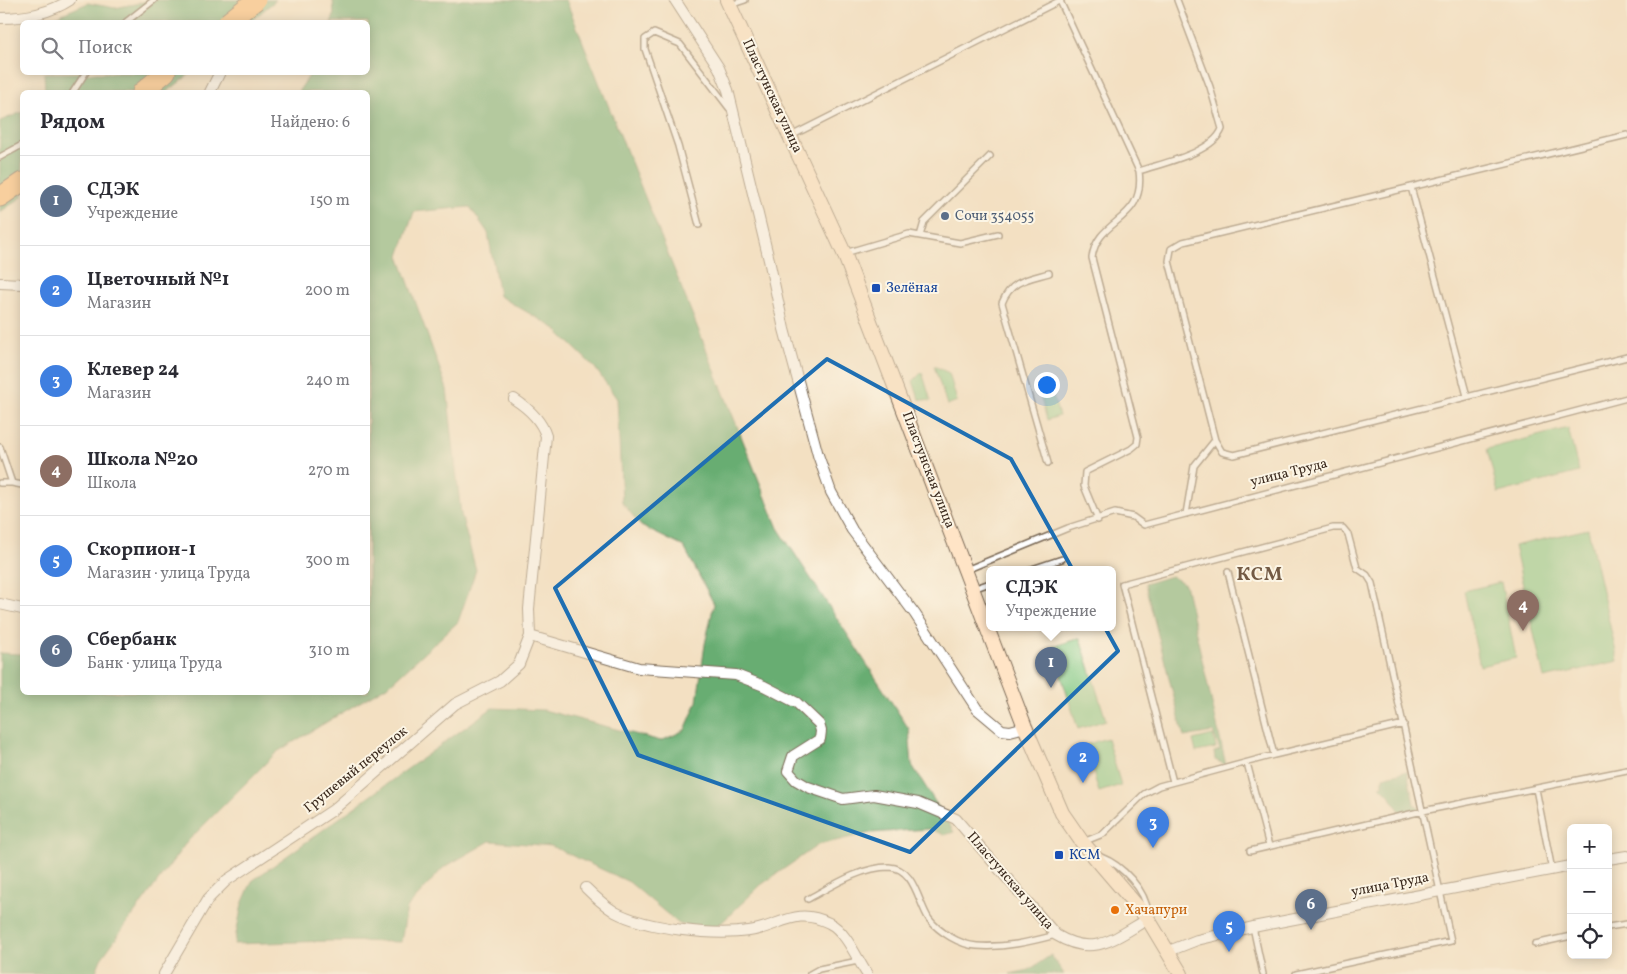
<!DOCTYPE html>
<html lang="ru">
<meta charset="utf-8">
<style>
:root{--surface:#fff;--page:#f7f7f7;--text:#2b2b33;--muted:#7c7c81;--line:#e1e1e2;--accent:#d93025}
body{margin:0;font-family:Vollkorn,serif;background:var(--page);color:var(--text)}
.controls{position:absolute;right:15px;bottom:15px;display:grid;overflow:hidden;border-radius:8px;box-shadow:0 2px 12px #0003}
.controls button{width:45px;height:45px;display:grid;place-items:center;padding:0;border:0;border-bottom:1px solid var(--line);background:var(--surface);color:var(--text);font:25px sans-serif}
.you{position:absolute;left:1046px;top:384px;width:18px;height:18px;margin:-12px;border:4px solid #fff;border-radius:50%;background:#1a73e8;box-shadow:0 0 0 8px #1a73e833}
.badge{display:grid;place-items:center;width:32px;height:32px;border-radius:50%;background:var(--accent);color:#fff;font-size:16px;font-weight:700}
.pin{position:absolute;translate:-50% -41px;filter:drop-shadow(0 1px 2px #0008)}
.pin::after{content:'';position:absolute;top:26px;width:18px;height:15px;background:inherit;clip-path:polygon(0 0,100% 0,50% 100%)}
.popup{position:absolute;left:986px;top:566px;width:130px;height:65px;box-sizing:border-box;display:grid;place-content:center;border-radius:8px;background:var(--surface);filter:drop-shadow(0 1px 4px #0005);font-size:16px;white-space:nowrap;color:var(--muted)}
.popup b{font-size:19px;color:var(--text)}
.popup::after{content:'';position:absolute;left:50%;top:100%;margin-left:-10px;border:10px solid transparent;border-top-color:var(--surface)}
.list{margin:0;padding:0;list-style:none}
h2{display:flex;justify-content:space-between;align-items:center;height:65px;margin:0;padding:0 20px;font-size:21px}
h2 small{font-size:16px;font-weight:400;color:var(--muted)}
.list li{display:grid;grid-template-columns:32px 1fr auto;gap:15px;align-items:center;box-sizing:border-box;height:90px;padding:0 20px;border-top:1px solid var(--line)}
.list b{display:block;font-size:19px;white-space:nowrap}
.list p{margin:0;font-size:16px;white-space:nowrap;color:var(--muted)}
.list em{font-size:16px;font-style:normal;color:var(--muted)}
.icon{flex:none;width:28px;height:28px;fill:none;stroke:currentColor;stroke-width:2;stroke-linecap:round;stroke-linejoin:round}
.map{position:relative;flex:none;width:1627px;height:974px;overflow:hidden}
.search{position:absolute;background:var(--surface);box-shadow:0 2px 12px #0003;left:20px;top:20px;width:350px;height:55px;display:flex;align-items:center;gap:12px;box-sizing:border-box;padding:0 18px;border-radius:8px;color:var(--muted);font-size:19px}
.panel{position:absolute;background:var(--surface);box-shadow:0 2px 12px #0003;left:20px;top:90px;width:350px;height:605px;border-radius:8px}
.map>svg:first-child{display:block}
.green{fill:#80c985;stroke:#5e7a52}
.forest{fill:#68ad72;stroke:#526c48}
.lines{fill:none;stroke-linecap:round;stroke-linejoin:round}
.lane-casing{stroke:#7b6a57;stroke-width:8}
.street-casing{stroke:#7b6a57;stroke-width:12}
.secondary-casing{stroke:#7b6a57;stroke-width:16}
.highway-casing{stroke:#7b6a57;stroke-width:21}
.lane{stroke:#fff;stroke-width:5}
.street{stroke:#fff;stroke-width:10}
.secondary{stroke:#ffe4c6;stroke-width:14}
.highway{stroke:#febb71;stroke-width:19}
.highway-bridge-casing{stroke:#7b6a57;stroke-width:21;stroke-linecap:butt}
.highway-bridge{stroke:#febb71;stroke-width:19}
.marked{fill:none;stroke:#1f6fb2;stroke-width:4;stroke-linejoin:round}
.service-dot{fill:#5c6f8a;stroke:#fcf5e5;stroke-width:2}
.transit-dot{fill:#1a4fb4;stroke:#fcf5e5;stroke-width:2}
.food-dot{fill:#e8710a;stroke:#fcf5e5;stroke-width:2}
.labels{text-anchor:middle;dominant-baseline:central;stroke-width:4;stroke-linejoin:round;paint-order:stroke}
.street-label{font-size:14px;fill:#3b2a1e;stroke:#fcf5e5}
.service-label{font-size:14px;fill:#4e5e75;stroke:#fcf5e5;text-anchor:start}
.transit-label{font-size:14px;fill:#164399;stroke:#fcf5e5;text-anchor:start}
.food-label{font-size:14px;fill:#c56008;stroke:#fcf5e5;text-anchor:start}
.district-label{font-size:19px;font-weight:bold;letter-spacing:1px;fill:#735a44;stroke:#fcf5e5}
</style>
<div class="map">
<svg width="1627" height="974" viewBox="0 0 1627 974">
<rect width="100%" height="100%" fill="#fcf5e5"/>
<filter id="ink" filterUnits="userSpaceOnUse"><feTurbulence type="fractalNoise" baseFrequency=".02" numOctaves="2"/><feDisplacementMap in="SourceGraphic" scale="10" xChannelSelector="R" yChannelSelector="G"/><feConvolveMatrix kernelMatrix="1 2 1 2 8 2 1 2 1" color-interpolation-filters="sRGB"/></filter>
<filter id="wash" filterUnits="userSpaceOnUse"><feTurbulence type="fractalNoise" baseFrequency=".0096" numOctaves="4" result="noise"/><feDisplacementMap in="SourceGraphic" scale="20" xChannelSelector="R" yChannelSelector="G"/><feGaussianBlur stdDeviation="1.12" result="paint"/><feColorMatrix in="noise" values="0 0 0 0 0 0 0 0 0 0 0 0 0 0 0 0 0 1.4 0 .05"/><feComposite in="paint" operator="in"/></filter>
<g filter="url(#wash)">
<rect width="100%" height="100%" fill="#f3e0c2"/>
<path class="green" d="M 934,366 L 949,373 L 957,401 L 947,405 Z
M 922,372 L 931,401 L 919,399 L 913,381 Z
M 1052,392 L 1059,416 L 1047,420 L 1040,395 Z
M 1568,428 L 1579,472 L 1498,493 L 1487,449 Z
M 1588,529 L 1618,661 L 1544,678 L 1514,546 Z
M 1501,582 L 1516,658 L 1480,666 L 1464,591 Z
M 1080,638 L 1106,720 L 1078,729 L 1052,647 Z
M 1213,735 L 1216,748 L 1196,752 L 1193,740 Z
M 1107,738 L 1121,785 L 1099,792 L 1085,745 Z"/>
<path class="forest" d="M 153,0 L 276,0 L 250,22 L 48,22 L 62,14 L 88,3 L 115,8 Z
M 333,0 L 566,0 L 778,528 L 909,729 L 912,765 L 954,832 L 945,835 L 929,829 L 870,833 L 818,845 L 761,885 L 715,929 L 679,924 L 629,882 L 551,846 L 490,841 L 443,868 L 407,908 L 401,942 L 331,941 L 234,944 L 242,904 L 252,881 L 492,708 L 544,710 L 661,741 L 685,730 L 697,702 L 705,644 L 714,604 L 684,547 L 641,526 L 622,502 L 617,399 L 595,368 L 553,327 L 499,296 L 488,233 L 470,207 L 414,212 L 399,256 L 447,389 L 461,514 L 476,570 L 458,622 L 390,684 L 277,752 L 186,843 L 101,959 L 95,974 L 0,974 L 0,653 L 22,654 L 22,692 L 368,692 L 368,92 L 298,92 L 311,73 L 368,72 L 368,22 L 331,22 L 334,16 Z
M 44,73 L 191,73 L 167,92 L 45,92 Z
M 22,112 L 22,197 L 0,212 L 0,121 Z
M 1171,576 L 1185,584 L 1226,765 L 1215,760 L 1214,752 L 1220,750 L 1213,732 L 1184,737 L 1145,584 Z
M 1407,771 L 1414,804 L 1421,810 L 1401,813 L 1389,795 L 1380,786 L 1383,785 L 1383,777 Z
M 1051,955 L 1064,974 L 1010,974 L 1029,970 Z"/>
</g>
<g filter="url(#ink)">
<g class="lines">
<g class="lane-casing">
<path id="lane" d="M 1060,1 L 1139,171 C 1146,223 1097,217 1092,258 L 1138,437 L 1137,444 L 1131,449 L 1085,472 L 1084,486 L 1098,520
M 730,5 L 745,0
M 126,22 L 154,0
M 73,92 L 86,72
M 1627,135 L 1183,242 L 1171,249 L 1169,261 L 1215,440 L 1222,452 L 1234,455 L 1627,357
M 791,136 L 1061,0
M 0,157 L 22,145
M 1139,171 C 1162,163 1213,153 1222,129 L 1210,87 L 1177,0
M 1411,187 L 1467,396
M 699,225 L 678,146 L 645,49 L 645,39 L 654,33 L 680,44 L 729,108
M 920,236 L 924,222 L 990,156
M 845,253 L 909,234 L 960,243 L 998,234
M 0,447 L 12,483 L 0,483
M 1048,463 L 1002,303 C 1011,280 1028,279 1049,273
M 12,483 L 22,485
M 1186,514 L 1194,466 L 1215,440
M 1032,569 L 1062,559
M 966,570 L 1068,528 L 1115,513 L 1133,517 L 1144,525 L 1627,398
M 1228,572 L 1274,755
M 973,589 L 990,583
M 1247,763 L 1269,846
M 1173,782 L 1122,584 L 1333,528 L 1343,528 L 1348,534 L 1357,568 L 1367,575 L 1372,583 L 1451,941 L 1296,974
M 1536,789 L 1552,870
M 1083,842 L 1103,834 L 1144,794 L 1159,786 L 1274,755 L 1404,724
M 1250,851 L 1423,811 L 1627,770
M 1101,857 C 1122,865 1146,890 1148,913
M 808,899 C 832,886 861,867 889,867 C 915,868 918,903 929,919 C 939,932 960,945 977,946 C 1005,948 1029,942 1056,935
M 1253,927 L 1263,974
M 1608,927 L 1627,924
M 1535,944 L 1571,936
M 810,974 L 819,969 L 858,961"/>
</g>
<g class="street-casing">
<path id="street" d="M 675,0 L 719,68 L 728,90 L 769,260 L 784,329 L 818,455 L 831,492 L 852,530 L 915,614 L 977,709 L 1002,730 L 1010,731 L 1025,727
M 0,18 C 24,18 50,13 70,0
M 210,92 L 220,72
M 0,283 L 22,284
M 0,604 L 22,609
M 530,636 L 639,668 L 736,675 L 764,686 L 797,703 L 819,724 L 821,731 L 820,739 L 793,756 L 788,771 L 796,780 L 808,787 L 843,799 L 874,795 L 918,803 L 956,819 L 1056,935 C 1094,958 1115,938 1148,919
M 1608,859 L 1627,856
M 586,888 C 595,897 604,905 615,912 C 647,929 714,936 749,931 C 780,927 795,906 829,923 C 846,931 857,959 867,974
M 1169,951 L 1197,940 L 1253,927 L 1571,866
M 164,974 L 208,899 L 227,880 L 333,810 L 455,704 L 500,681 L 519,664 L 530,636 L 529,609 L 546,436 C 541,419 528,408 514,399"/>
</g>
<g class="secondary-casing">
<path id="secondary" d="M 727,0 L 844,253 L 1025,727 L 1062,813 L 1082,842 L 1148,919 L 1181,974"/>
</g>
<g class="highway-casing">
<path id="highway" d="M 142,92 L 166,72
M 0,197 L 22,182"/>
</g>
<use href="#lane" class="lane"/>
<use href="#street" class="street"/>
<use href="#secondary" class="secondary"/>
<use href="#highway" class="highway"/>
<g class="highway-bridge-casing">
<path id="highway-bridge" d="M 228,22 L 256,0"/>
</g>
<use href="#highway-bridge" class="highway-bridge"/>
</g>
</g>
<path d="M0 0H1627V974H0ZM 827,359 L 1011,459 L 1118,651 L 910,852 L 638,755 L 555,588 Z" fill="#f3e0c2" fill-opacity=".55" fill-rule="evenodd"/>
<path class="marked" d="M 827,359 L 1011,459 L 1118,651 L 910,852 L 638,755 L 555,588 Z"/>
<circle class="service-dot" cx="945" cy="216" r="5"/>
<g class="transit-dot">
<rect x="871" y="283" width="10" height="10" rx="2.5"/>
<rect x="1054" y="850" width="10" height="10" rx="2.5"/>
</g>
<circle class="food-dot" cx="1115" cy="910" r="5"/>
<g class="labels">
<g class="street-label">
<text transform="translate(772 96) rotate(65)">Пластунская улица</text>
<text transform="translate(928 470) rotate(69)">Пластунская улица</text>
<text transform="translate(1289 473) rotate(-14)">улица Труда</text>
<text transform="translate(356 770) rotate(-39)">Грушевый переулок</text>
<text transform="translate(1010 881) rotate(49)">Пластунская улица</text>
<text transform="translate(1390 885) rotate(-11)">улица Труда</text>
</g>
<g class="service-label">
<text x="955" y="216">Сочи 354055</text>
</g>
<g class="transit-label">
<text x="886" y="288">Зелёная</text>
<text x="1069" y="855">КСМ</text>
</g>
<g class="food-label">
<text x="1125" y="910">Хачапури</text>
</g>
<g class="district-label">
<text x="1260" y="575">КСМ</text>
</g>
</g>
</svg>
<div class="controls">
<button>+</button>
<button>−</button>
<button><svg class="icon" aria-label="locate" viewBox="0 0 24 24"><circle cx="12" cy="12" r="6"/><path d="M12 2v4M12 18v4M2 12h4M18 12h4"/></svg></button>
</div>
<div class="you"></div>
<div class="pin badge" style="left:1051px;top:688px;background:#5c6f8a">1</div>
<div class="popup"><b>СДЭК</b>Учреждение</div>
<div class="pin badge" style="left:1083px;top:783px;background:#3f7fe0">2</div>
<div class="pin badge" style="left:1153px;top:848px;background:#3f7fe0">3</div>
<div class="pin badge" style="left:1523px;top:631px;background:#8d6e63">4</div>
<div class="pin badge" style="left:1229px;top:952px;background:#3f7fe0">5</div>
<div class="pin badge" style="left:1311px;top:930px;background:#5c6f8a">6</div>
<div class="search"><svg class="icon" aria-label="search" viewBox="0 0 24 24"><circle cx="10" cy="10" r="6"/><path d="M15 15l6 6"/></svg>Поиск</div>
<section class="panel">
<h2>Рядом<small>Найдено: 6</small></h2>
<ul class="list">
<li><span class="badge" style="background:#5c6f8a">1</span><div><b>СДЭК</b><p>Учреждение</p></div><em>150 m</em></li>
<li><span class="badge" style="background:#3f7fe0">2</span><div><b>Цветочный №1</b><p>Магазин</p></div><em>200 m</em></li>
<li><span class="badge" style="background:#3f7fe0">3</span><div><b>Клевер 24</b><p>Магазин</p></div><em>240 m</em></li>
<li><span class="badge" style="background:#8d6e63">4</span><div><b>Школа №20</b><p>Школа</p></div><em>270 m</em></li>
<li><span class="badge" style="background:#3f7fe0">5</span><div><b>Скорпион-1</b><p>Магазин · улица Труда</p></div><em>300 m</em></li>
<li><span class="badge" style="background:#5c6f8a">6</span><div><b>Сбербанк</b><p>Банк · улица Труда</p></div><em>310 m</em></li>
</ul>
</section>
</div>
